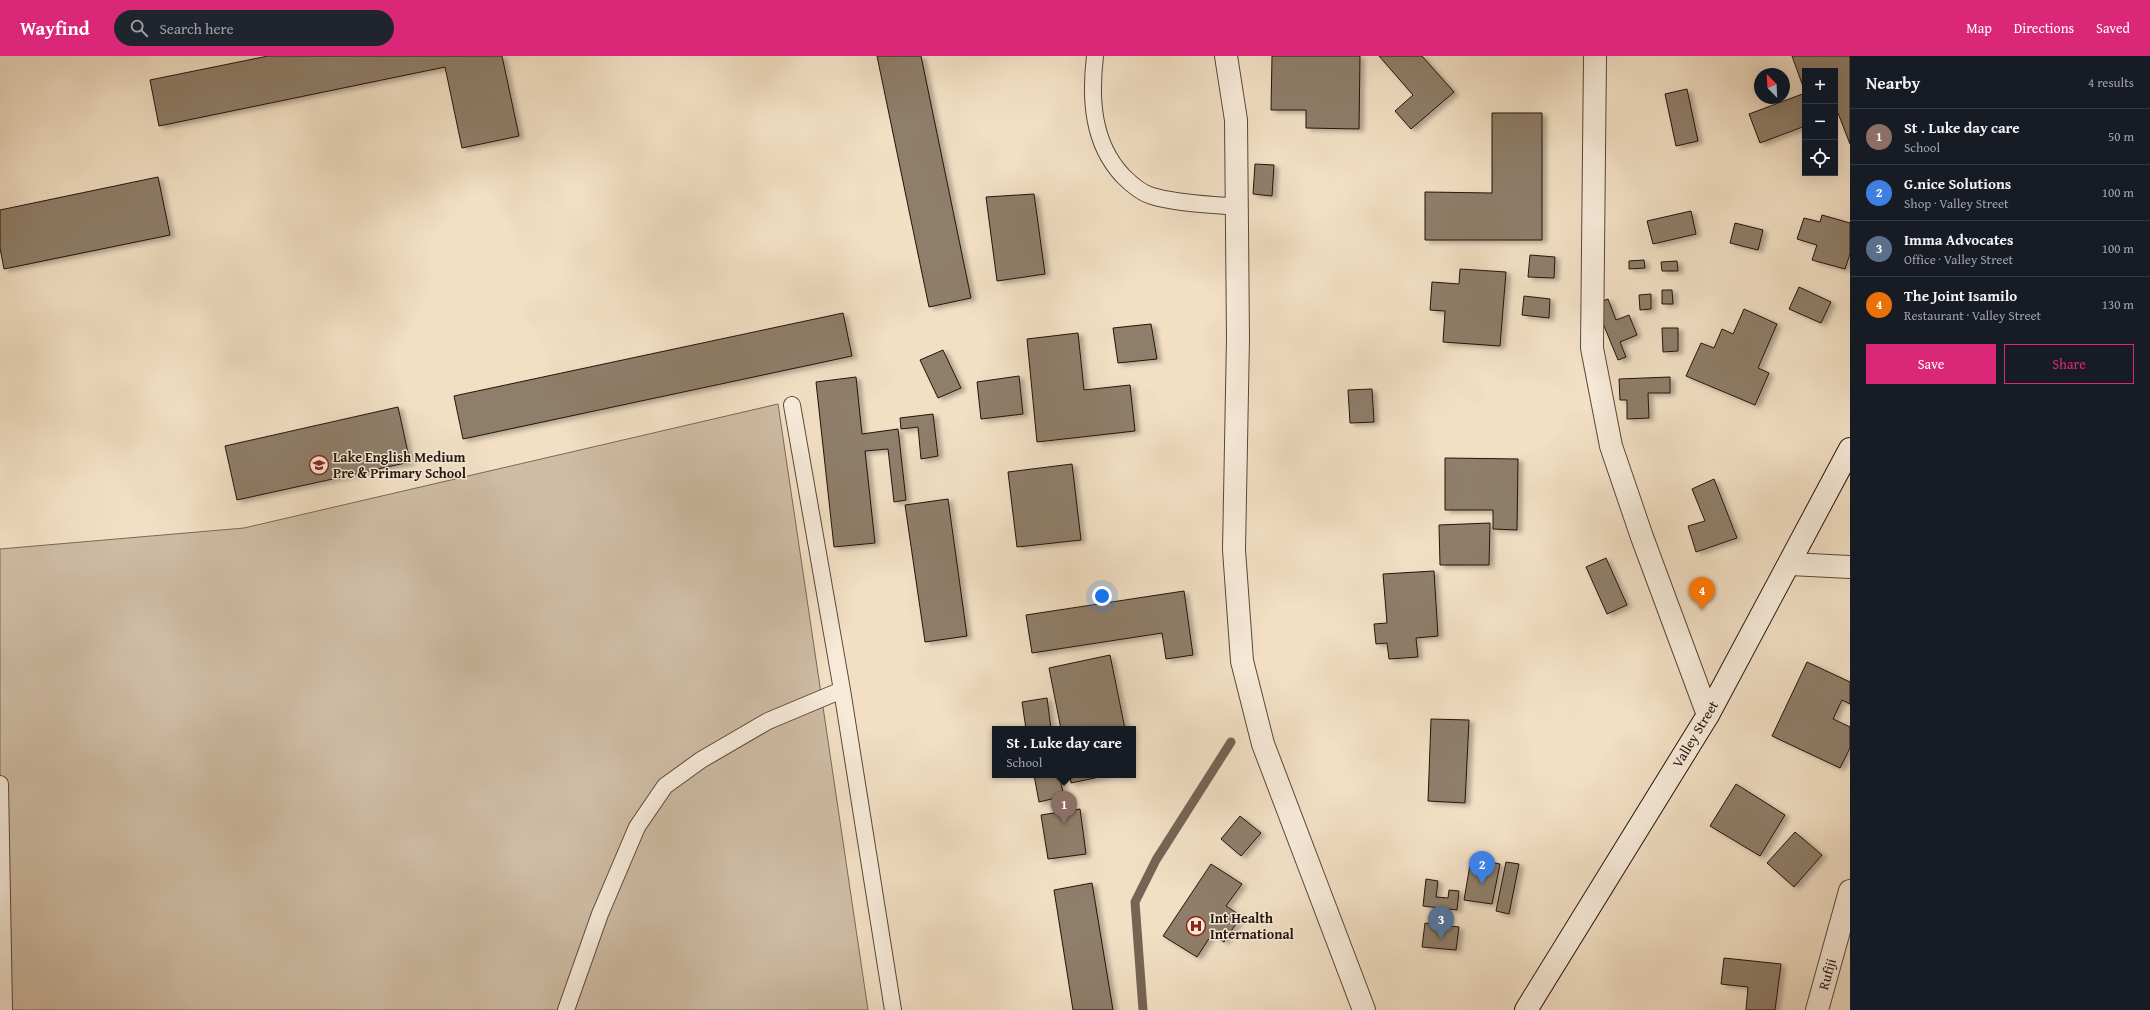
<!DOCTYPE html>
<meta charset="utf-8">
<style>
:root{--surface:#171b24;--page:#20242c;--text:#f1f3f6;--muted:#9ea1a6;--line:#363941;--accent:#db2777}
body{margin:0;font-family:"Gentium Book Plus",serif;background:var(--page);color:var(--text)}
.controls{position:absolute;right:12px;top:12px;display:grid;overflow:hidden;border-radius:0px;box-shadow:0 4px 16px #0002}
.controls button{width:36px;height:36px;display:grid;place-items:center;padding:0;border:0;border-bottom:1px solid var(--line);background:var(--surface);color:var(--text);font:20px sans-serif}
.compass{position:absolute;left:1754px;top:12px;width:36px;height:36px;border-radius:50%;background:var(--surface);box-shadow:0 4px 16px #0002;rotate:336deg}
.you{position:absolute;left:1102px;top:540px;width:14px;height:14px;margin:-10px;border:3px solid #fff;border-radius:50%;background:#1a73e8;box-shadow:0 0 0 6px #1a73e833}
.badge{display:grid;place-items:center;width:26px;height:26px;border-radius:50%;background:var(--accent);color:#fff;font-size:13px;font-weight:700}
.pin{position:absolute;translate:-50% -33px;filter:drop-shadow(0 1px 2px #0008)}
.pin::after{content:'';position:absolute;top:21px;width:14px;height:12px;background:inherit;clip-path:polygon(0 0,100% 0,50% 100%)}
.popup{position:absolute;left:992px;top:670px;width:144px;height:52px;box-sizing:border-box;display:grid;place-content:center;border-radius:0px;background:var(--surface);filter:drop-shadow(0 1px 3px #0005);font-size:13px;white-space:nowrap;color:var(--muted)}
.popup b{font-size:15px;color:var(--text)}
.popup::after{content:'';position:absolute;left:50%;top:100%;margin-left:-8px;border:8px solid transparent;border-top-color:var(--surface)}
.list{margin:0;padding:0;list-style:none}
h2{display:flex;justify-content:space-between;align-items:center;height:52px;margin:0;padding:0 16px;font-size:17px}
h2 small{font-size:13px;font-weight:400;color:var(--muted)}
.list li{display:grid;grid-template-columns:26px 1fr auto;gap:12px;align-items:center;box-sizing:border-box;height:56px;padding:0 16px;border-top:1px solid var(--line)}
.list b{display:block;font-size:15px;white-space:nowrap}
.list p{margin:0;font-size:13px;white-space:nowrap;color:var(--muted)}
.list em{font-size:13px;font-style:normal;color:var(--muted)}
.actions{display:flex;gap:8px;padding:12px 16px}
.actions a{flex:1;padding:9px 0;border:1px solid var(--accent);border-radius:0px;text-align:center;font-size:14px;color:var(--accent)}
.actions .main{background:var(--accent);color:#fff}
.icon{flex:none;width:22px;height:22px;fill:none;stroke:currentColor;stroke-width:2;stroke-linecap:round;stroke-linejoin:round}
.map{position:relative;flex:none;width:1850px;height:954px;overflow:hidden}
header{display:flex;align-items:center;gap:24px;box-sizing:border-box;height:56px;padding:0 20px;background:var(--accent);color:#fff}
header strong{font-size:19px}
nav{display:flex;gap:22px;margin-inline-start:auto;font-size:14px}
.search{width:280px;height:36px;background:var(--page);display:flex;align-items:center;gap:10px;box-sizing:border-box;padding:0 14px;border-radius:22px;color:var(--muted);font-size:15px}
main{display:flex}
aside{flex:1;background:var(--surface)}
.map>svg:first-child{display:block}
.green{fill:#cfbca5;stroke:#7a6858}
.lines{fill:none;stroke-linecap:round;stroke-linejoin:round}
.stream{stroke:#766454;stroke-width:9}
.building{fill:#8f7e6b;stroke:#24140b;filter:url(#shadow)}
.service-casing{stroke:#584739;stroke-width:18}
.minor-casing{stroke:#584739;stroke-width:24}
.secondary-casing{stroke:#24140b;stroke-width:24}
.service{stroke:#f7ead9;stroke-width:16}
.minor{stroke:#f7ead9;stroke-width:22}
.secondary{stroke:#f7ead9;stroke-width:22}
.labels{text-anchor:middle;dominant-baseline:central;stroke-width:3;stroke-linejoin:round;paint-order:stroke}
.poi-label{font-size:14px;font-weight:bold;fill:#24140b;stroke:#f7ead9;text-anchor:start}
.street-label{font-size:14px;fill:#24140b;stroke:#f7ead9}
</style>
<header>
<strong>Wayfind</strong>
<div class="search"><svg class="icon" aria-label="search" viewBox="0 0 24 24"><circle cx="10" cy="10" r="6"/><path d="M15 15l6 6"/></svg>Search here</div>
<nav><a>Map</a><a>Directions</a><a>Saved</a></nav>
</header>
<main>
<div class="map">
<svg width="1850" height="954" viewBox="0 0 1850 954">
<defs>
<filter id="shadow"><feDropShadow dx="4.5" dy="2.5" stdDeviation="2" flood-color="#0004"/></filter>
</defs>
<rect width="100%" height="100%" fill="#f2dfc4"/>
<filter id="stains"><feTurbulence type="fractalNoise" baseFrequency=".005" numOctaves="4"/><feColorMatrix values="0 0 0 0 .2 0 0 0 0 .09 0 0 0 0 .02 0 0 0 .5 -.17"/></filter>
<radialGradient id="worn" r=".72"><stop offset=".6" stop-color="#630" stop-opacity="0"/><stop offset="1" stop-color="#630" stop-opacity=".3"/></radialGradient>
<path class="green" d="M 778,348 L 868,954 L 0,954 L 0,493 L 244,472 Z"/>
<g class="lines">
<path class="stream" d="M 1143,954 L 1135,846 L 1156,804 L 1231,686"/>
</g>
<path class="building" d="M 268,0 L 502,0 L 519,80 L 462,92 L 445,11 L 159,70 L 150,24 Z
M 877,0 L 921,0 L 971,242 L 929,251 Z
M 1272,0 L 1360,0 L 1359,73 L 1306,72 L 1306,54 L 1271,54 Z
M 1379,0 L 1422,0 L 1454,36 L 1411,73 L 1395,55 L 1413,39 Z
M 1792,0 L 1850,0 L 1850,88 L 1838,57 L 1835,58 L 1835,15 L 1805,15 L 1805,36 Z
M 1687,33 L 1698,85 L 1676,90 L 1665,38 Z
M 1805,37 L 1805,70 L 1760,87 L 1749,58 Z
M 1492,57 L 1542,57 L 1542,184 L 1425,184 L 1425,136 L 1492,137 Z
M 1255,108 L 1274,109 L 1272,140 L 1253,138 Z
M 158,121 L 170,179 L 4,213 L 0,192 L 0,154 Z
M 1034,138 L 1045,218 L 997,225 L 986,141 Z
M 1691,155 L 1696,178 L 1653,188 L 1647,165 Z
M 1822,159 L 1850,167 L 1850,198 L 1845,213 L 1812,204 L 1817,189 L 1797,183 L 1804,162 L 1820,166 Z
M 1735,167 L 1763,174 L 1758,194 L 1730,187 Z
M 1530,199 L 1555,201 L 1554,222 L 1528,221 Z
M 1644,204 L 1645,212 L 1629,213 L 1629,205 Z
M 1677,205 L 1678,215 L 1662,215 L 1661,206 Z
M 1460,213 L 1506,216 L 1500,290 L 1443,286 L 1445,255 L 1430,254 L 1432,226 L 1459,228 Z
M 1799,231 L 1831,246 L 1821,267 L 1789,253 Z
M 1662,234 L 1672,234 L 1673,248 L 1662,248 Z
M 1651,238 L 1651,253 L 1640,254 L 1639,239 Z
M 1524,240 L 1550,243 L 1549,262 L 1522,259 Z
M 1608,243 L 1616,264 L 1629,259 L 1637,279 L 1620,286 L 1626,301 L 1618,304 L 1595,248 Z
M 1744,253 L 1777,268 L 1758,312 L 1769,317 L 1755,349 L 1686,320 L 1701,287 L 1714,292 L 1722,273 L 1733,278 Z
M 843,257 L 852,300 L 463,383 L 454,340 Z
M 1151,268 L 1157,303 L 1118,307 L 1113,272 Z
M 1662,272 L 1678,272 L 1678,295 L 1663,296 Z
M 1078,277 L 1084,334 L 1130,329 L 1135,375 L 1037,386 L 1027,283 Z
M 943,294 L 961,332 L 938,342 L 920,304 Z
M 1019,320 L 1023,358 L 981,363 L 977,326 Z
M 856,321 L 862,378 L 898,373 L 906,444 L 894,446 L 888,393 L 865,395 L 875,487 L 834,491 L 816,326 Z
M 1670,321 L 1670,337 L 1648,337 L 1649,362 L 1627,363 L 1627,344 L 1620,344 L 1619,323 Z
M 1372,333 L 1374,366 L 1350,367 L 1348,334 Z
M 398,351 L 410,406 L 237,444 L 225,390 Z
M 933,358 L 938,400 L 921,403 L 918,371 L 901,373 L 900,362 Z
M 1445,402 L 1518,403 L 1517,474 L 1493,473 L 1493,454 L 1445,454 Z
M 1072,408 L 1081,484 L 1017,491 L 1008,416 Z
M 1714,423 L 1737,482 L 1696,496 L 1688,470 L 1705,465 L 1692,433 Z
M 948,443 L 967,580 L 925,586 L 905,449 Z
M 1490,467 L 1489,509 L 1440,509 L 1439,469 Z
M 1606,502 L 1627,549 L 1607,558 L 1586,511 Z
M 1434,515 L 1438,580 L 1416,582 L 1418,601 L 1389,603 L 1387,587 L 1376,588 L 1374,568 L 1387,567 L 1383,518 Z
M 1184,535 L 1193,599 L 1166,603 L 1162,577 L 1032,597 L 1026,559 Z
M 1110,599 L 1125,673 L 1061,673 L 1049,612 Z
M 1807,606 L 1850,626 L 1850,648 L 1842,644 L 1833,663 L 1850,671 L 1850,692 L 1840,712 L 1772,680 Z
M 1047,642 L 1051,673 L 1026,673 L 1022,646 Z
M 1431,663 L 1469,664 L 1465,747 L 1428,745 Z
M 1034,719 L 1059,719 L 1064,740 L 1039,746 Z
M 1070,719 L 1109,719 L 1071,727 Z
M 1736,728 L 1785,759 L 1760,800 L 1710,770 Z
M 1080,753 L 1086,798 L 1048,803 L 1041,759 Z
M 1240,760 L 1261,777 L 1241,800 L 1221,783 Z
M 1795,776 L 1822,799 L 1794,831 L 1767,807 Z
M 1471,803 L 1500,808 L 1492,848 L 1464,844 Z
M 1506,806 L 1519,808 L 1509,858 L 1496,855 Z
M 1211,808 L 1242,828 L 1226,850 L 1241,860 L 1224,886 L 1212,878 L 1197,901 L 1163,880 Z
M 1426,823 L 1438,825 L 1436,841 L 1448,842 L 1449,834 L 1459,835 L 1457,854 L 1423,850 Z
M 1092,827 L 1113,954 L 1073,954 L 1054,834 Z
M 1425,867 L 1459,871 L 1456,894 L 1422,891 Z
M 1724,902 L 1781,908 L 1775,954 L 1746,954 L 1748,931 L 1721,928 Z"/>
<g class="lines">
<g class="service-casing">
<path id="service" d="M 1095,0 C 1090,42 1092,87 1123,120 C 1131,128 1141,137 1152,140 C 1179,148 1209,148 1237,151
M 792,349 L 842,634 L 893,954
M 0,728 L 4,954
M 566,954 L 600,858 L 637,771 L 665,730 L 701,704 L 768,665 L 842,634"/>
</g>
<g class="minor-casing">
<path id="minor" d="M 1226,0 L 1236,64 L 1238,282 L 1234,494 L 1242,605 L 1263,688 L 1364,954
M 1595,0 L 1592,292 L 1611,390 L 1642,481 L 1708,659
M 1790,508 L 1850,511
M 1817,954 L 1850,835"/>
</g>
<g class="secondary-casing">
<path id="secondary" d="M 1526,954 L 1708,659 L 1850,393"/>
</g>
<use href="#service" class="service"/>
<use href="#minor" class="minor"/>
<use href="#secondary" class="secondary"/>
</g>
<defs>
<g id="school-ring" transform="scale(1)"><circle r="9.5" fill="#f7ead9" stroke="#8f2418" stroke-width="1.5"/><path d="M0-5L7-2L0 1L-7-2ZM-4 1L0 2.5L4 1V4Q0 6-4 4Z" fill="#8f2418"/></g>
<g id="hospital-ring" transform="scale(1)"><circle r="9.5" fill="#f7ead9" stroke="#8f2418" stroke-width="1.5"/><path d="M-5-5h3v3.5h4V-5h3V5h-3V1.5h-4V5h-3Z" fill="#8f2418"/></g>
</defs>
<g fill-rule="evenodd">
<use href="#school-ring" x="319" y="409"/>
<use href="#hospital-ring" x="1196" y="870"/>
</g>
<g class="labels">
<g class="poi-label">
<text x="333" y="401">Lake English Medium<tspan x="333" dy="16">Pre &amp; Primary School</tspan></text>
<text x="1210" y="862">Int Health<tspan x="1210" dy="16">International</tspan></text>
</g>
<g class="street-label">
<text transform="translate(1695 678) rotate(-59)">Valley Street</text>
<text transform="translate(1827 918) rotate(-74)">Rufiji</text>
</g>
</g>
<rect width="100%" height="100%" filter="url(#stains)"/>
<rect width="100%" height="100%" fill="url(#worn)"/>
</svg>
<div class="controls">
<button>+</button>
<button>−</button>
<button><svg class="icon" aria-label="locate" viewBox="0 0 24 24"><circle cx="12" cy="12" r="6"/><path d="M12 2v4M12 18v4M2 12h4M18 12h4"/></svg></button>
</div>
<svg class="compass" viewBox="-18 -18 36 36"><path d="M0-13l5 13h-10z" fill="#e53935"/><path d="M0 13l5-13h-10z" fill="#9ea1a6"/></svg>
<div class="you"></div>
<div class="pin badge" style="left:1064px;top:768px;background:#8d6e63">1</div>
<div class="popup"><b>St . Luke day care</b>School</div>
<div class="pin badge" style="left:1482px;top:828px;background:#3f7fe0">2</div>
<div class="pin badge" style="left:1441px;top:883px;background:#5c6f8a">3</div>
<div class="pin badge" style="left:1702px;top:554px;background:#e8710a">4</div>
</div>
<aside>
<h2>Nearby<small>4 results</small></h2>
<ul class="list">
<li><span class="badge" style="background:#8d6e63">1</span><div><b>St . Luke day care</b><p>School</p></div><em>50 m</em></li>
<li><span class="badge" style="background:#3f7fe0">2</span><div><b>G.nice Solutions</b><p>Shop · Valley Street</p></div><em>100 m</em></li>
<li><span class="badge" style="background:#5c6f8a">3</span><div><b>Imma Advocates</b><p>Office · Valley Street</p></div><em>100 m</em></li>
<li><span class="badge" style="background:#e8710a">4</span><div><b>The Joint Isamilo</b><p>Restaurant · Valley Street</p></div><em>130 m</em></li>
</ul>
<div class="actions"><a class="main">Save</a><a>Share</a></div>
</aside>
</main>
